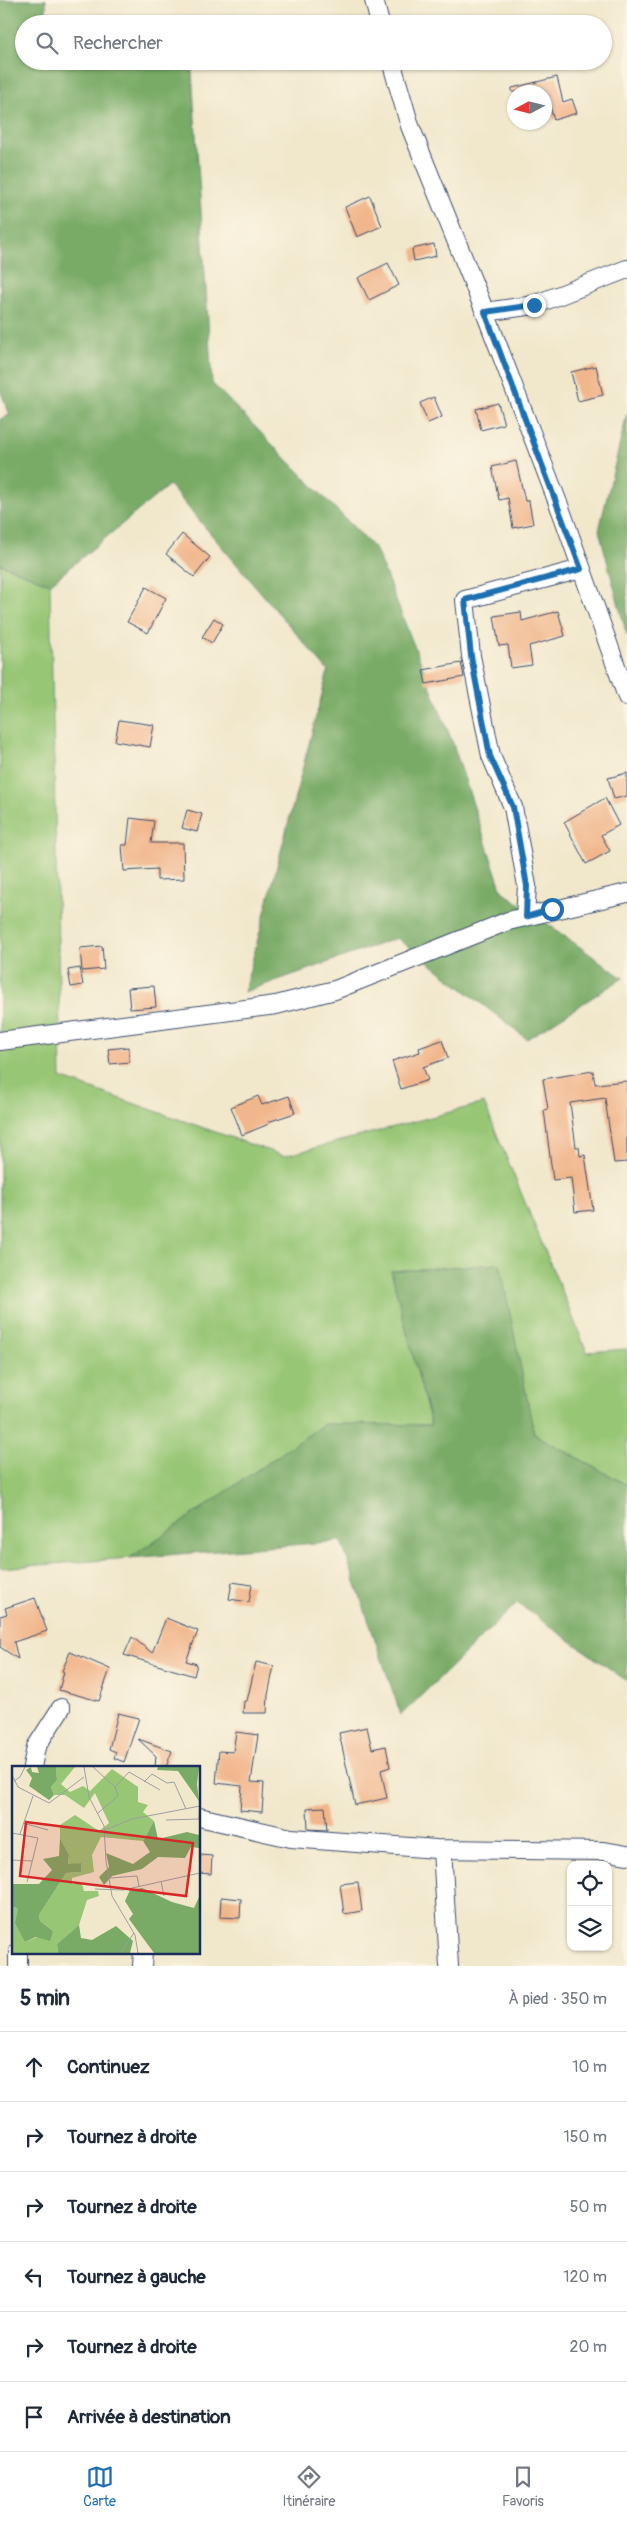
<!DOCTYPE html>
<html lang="fr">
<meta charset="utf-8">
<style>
:root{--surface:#fff;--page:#f2f2f3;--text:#1f2937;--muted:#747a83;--line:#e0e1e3;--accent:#1f6fb2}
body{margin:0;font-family:Pangolin,sans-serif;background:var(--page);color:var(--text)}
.controls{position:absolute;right:15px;bottom:15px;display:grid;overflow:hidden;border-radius:10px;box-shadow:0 1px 4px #0004}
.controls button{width:45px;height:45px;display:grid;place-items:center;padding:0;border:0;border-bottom:1px solid var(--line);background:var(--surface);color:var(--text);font:25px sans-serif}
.compass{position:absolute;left:507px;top:85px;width:45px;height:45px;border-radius:50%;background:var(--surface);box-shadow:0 1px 4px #0004;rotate:263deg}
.stop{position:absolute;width:15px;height:15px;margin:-11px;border:4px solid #1f6fb2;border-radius:50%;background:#fff}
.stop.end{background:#1f6fb2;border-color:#fff;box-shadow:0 1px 5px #0008}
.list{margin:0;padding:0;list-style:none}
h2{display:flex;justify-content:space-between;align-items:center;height:65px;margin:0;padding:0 20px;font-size:21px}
h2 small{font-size:16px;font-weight:400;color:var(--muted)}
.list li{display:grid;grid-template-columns:32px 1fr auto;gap:15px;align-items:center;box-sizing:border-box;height:70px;padding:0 20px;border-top:1px solid var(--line)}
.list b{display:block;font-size:19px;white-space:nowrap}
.list em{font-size:16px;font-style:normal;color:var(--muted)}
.icon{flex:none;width:28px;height:28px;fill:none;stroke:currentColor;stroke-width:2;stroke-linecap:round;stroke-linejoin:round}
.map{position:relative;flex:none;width:627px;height:1966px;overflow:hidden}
.search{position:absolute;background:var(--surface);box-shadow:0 1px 4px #0004;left:15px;right:15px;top:15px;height:55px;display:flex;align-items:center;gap:12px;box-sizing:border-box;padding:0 18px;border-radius:28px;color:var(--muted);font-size:19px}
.sheet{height:485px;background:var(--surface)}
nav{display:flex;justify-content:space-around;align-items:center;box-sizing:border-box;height:70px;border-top:1px solid var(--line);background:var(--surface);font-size:14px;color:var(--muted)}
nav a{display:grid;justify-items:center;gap:2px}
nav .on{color:var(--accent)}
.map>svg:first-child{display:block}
.green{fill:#97c675;stroke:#597a6a}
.forest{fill:#79ab66;stroke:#4a6d62}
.building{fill:#f1b68b}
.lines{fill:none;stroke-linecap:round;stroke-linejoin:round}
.minor-casing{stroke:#3b4b6e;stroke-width:20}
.minor{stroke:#fff;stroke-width:18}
.route{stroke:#1f6fb2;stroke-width:6}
.inset-road{fill:none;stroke:#9b9ea0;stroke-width:1}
.view{fill:#d62828;fill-opacity:0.15;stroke:#d62828;stroke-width:2.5}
.inset-edge{fill:none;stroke:#1b2f5e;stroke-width:2.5}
</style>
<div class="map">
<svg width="627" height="1966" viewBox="0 0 627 1966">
<rect width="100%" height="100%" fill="#fcf5e5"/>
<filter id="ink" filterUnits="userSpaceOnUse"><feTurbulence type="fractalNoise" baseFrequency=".02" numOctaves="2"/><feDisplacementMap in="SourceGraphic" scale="10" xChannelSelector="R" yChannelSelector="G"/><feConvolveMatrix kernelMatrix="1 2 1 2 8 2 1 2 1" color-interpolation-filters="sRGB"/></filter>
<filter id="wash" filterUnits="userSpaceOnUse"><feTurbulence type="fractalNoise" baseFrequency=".0096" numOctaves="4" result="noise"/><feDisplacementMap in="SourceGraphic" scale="20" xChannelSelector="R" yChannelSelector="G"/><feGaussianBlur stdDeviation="1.12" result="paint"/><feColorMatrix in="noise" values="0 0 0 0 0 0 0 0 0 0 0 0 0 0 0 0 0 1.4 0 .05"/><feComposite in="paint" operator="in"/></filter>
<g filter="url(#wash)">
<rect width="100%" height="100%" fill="#f1e8cc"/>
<path class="green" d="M 0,564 L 50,584 L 61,1078 L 284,1156 L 484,1103 L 587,1352 L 627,1349 L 627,1485 L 534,1434 L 500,1264 L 391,1271 L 431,1425 L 324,1424 L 130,1558 L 0,1568 Z"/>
<path class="forest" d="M 0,0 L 46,0 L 46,15 L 68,24 L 24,24 L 24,61 L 167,61 L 192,71 L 212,383 L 376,550 L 452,741 L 502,891 L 623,978 L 527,1039 L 397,938 L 244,992 L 328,671 L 169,485 L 50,584 L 0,564 L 0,419 L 10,415 L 0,390 Z
M 627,414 L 627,636 L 599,530 Z
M 500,1264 L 534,1434 L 627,1485 L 627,1681 L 517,1603 L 401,1715 L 341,1541 L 130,1558 L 324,1424 L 431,1425 L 391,1271 Z"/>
<g id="blocks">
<path class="building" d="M 557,77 L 563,102 L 572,99 L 577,113 L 554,120 L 549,104 L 544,105 L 544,92 L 512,92 L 512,88 Z
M 370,196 L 382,226 L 357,237 L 345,207 Z
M 434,244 L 436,256 L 414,261 L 412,249 Z
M 388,263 L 399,285 L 369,300 L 358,278 Z
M 596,366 L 603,395 L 578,401 L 571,372 Z
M 434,397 L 442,417 L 428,423 L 420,403 Z
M 498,403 L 504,424 L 481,430 L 476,409 Z
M 516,461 L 525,501 L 529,501 L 533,524 L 513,528 L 508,498 L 499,500 L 492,467 Z
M 182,534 L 210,557 L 194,577 L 166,554 Z
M 146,587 L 166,598 L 148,633 L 127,622 Z
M 558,611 L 565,636 L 529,646 L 532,665 L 511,668 L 508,645 L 499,646 L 494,616 L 521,612 L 522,621 Z
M 214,618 L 223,624 L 212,643 L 202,637 Z
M 461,663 L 464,677 L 426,684 L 423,670 Z
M 119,720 L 154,725 L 150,747 L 115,741 Z
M 627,773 L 627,796 L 614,799 L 608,778 Z
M 605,798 L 619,825 L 601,835 L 610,851 L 586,864 L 564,822 Z
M 187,810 L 202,814 L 197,832 L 182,828 Z
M 130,818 L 154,821 L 151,843 L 183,843 L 184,879 L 157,880 L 157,869 L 124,871 L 122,845 L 127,845 Z
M 102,946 L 104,969 L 82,971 L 80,948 Z
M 80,968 L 83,985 L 71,987 L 68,970 Z
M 154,986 L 156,1007 L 130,1009 L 128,988 Z
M 442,1040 L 448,1058 L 423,1067 L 428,1080 L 401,1089 L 392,1061 L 420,1052 L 419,1048 Z
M 128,1047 L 130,1062 L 110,1064 L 108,1049 Z
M 593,1071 L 595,1084 L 627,1081 L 627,1162 L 614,1163 L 605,1098 L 570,1103 L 576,1147 L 579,1147 L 580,1156 L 585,1155 L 593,1210 L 575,1212 L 571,1178 L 553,1180 L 544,1110 L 548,1109 L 543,1079 Z
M 258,1096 L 262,1105 L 289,1096 L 295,1113 L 268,1122 L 269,1124 L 242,1135 L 231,1107 Z
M 232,1582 L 252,1585 L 249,1602 L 229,1599 Z
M 35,1598 L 47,1631 L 14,1642 L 18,1659 L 0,1647 L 0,1616 L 7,1614 L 5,1608 Z
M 166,1618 L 198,1631 L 186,1661 L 197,1664 L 194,1676 L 124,1655 L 132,1637 L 152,1653 Z
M 70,1652 L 110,1669 L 99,1701 L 59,1690 L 64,1672 L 62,1671 Z
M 256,1662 L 274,1666 L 268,1695 L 267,1713 L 243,1713 L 244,1701 L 247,1701 Z
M 118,1713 L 139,1718 L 124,1762 L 114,1758 L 116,1752 L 109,1749 Z
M 367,1727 L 372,1749 L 386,1746 L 390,1767 L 381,1770 L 387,1798 L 355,1805 L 339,1733 Z
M 236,1732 L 258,1735 L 251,1782 L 264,1783 L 262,1812 L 240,1810 L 242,1786 L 216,1783 L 219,1751 L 233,1752 Z
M 138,1739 L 172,1751 L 166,1767 L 155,1767 L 156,1756 Z
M 325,1807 L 327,1830 L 308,1829 L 307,1808 Z
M 200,1855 L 212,1856 L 211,1874 L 199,1873 Z
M 358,1882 L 362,1911 L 344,1914 L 340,1884 Z
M 221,1897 L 241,1899 L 240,1918 L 220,1917 Z"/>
</g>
</g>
<g filter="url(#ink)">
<use href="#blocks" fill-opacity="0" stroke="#3b4b6e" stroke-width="1"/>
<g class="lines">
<g class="minor-casing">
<path id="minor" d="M 374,0 L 380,24
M 391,61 L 410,126 L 485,312 L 563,516 L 627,697
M 485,312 L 534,305 L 627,269
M 525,917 L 527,886 L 513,807 L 491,756 L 471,656 L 465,600 L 581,569
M 0,1041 L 276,1005 L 335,990 L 508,921 L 627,893
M 32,1767 L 36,1747 L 61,1708
M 199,1817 L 291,1838 L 436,1849 L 604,1851 L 627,1855
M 442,1849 L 449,1966
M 18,1966 L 18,1952
M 142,1966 L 143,1952"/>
</g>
<use href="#minor" class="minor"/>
</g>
</g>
<g class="lines" filter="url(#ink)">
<path class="route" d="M 534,305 L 485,312 L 581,569 L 465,600 L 471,656 L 490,756 L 513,807 L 527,886 L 526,917 L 552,909"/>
</g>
<g transform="translate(12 1766)">
<rect width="188" height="188" fill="#f1e8cc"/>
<path d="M 44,1 L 63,1 L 49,18 L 58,26 L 71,20 L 78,25 L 100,3 L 126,21 L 126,36 L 136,39 L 131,46 L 142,55 L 131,75 L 89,71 L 80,89 L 82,106 L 60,112 L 60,118 L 70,118 L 72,125 L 86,125 L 87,130 L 75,134 L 67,159 L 45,178 L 46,187 L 0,187 L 0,140 L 6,143 L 13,176 L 41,165 L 28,155 L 27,149 L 54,107 L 69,106 L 69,97 L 56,99 L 57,89 L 48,72 L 48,59 L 63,49 L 87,65 L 97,57 L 83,27 L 72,42 L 53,29 L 42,29 L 39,21 L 45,14 Z" fill="#97c675"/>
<path d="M 19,1 L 20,6 L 27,7 L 25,1 L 44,1 L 45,14 L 39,21 L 42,29 L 37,34 L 17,20 L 20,12 L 14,4 ZM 146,1 L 187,1 L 185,18 L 187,35 L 166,5 L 145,4 ZM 142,55 L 146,73 L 175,66 L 187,69 L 187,82 L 179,81 L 173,92 L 146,91 L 130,103 L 100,110 L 92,119 L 87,111 L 97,101 L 94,87 L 121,98 L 138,86 L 131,75 ZM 48,72 L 57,89 L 56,98 L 69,97 L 69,106 L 54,107 L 27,149 L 28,155 L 41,165 L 38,175 L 24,171 L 13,176 L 3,157 L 6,143 L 0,140 L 0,118 L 27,118 L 40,104 L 31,93 L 47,90 ZM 130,122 L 160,136 L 182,142 L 187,131 L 187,187 L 142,187 L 117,153 L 121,148 L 113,135 L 118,124 ZM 67,159 L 69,172 L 80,174 L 104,160 L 121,175 L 118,187 L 46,187 L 45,178 Z" fill="#79ab66"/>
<path class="inset-road" d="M 72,1 L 77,31 L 92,60 L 94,95 L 100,130 L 123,169 L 126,187M 81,1 L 103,21M 0,9 L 6,21 L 37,37 L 72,11M 2,15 L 8,11 L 13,1M 132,16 L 140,8 L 155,17 L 162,16 L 174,43M 86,47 L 106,30 L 103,21 L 117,6 L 148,24M 154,54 L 187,53 L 188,31M 11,57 L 36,64M 93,64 L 120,53 L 188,40M 0,67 L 26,72 L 15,116M 8,68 L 21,30M 0,94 L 20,95M 98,112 L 125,110 L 127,120M 149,115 L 152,130M 83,123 L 111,124 L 188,107M 108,187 L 122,167"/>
<path class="view" d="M 14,56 L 181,77 L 174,130 L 8,110 Z"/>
<rect width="188" height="188" class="inset-edge"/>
</g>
</svg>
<div class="controls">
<button><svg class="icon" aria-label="locate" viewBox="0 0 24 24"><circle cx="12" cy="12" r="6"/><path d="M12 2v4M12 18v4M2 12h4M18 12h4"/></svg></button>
<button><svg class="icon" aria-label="layers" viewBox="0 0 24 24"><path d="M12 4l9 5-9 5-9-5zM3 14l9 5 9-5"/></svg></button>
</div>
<svg class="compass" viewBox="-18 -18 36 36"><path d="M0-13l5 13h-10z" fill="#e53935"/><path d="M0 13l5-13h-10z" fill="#747a83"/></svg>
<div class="stop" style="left:552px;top:909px"></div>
<div class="stop end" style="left:534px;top:305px"></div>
<div class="search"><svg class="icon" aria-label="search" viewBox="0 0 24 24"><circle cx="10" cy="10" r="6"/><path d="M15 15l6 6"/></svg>Rechercher</div>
</div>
<section class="sheet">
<h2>5 min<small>À pied · 350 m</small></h2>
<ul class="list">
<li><svg class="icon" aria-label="ahead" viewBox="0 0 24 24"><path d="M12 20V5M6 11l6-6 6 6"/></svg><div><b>Continuez</b></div><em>10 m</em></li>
<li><svg class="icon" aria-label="right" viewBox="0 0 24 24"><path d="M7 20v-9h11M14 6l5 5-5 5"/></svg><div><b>Tournez à droite</b></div><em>150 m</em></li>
<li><svg class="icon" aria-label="right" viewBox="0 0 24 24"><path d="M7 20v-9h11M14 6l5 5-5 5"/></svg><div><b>Tournez à droite</b></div><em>50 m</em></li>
<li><svg class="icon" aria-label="left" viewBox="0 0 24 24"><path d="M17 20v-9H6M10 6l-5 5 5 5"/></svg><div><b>Tournez à gauche</b></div><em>120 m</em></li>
<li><svg class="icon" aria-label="right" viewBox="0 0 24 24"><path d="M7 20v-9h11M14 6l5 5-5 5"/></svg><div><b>Tournez à droite</b></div><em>20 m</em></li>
<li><svg class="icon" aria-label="arrive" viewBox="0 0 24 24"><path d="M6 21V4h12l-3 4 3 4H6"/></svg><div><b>Arrivée à destination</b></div></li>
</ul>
</section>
<nav>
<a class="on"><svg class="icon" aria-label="map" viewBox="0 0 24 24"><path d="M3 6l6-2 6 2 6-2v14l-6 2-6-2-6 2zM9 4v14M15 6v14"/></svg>Carte</a>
<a><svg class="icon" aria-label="directions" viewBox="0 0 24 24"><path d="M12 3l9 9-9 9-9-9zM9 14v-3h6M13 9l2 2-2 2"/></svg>Itinéraire</a>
<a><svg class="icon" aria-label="saved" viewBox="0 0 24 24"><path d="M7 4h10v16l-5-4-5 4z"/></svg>Favoris</a>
</nav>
